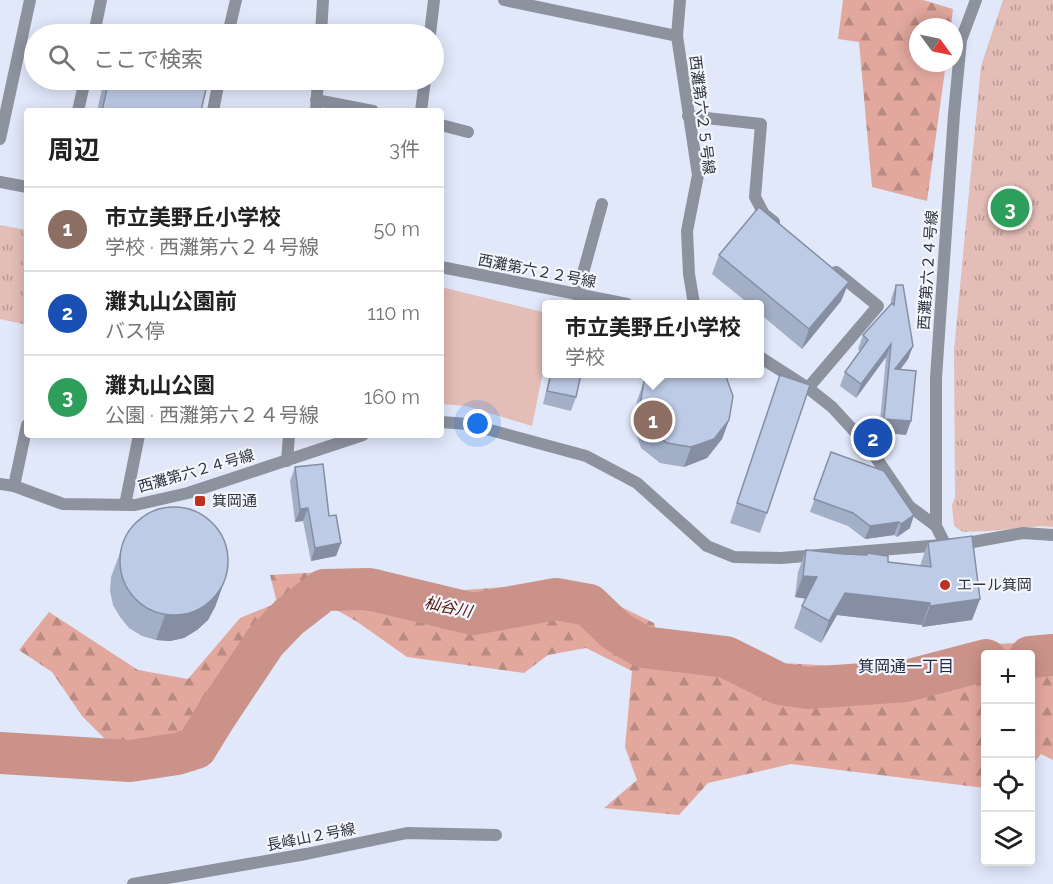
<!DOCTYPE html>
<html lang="ja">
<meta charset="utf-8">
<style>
:root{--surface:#fff;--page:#f6f6f6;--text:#222;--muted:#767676;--line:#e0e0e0;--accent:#bd3120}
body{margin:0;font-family:Raleway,"Noto Sans JP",sans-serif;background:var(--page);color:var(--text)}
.controls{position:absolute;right:18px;bottom:18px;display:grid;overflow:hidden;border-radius:6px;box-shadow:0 3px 15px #0003}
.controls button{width:54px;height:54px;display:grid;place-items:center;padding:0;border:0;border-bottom:2px solid var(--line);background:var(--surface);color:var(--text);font:30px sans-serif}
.compass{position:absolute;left:909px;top:18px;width:54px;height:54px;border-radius:50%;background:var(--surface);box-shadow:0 3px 15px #0003;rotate:123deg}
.you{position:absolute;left:478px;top:424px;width:21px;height:21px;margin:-15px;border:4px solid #fff;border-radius:50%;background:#1a73e8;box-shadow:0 0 0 9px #1a73e833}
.badge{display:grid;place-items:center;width:39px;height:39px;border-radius:50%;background:var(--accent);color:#fff;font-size:20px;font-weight:700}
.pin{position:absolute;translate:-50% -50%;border:3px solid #fff;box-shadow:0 2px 6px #0006}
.popup{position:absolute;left:542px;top:300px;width:222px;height:78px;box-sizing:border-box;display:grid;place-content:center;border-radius:6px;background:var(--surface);filter:drop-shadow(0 2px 4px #0005);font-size:20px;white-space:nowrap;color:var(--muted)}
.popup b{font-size:22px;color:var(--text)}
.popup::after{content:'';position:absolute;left:50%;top:100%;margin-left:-12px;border:12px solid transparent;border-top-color:var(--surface)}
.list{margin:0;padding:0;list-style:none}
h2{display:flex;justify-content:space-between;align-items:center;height:78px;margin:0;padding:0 24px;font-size:26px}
h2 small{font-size:20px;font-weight:400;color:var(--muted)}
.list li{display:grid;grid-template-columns:39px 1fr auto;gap:18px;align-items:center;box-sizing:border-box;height:84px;padding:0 24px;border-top:2px solid var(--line)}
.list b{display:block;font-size:22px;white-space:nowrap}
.list p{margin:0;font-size:20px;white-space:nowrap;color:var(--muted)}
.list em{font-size:20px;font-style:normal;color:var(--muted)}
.icon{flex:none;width:33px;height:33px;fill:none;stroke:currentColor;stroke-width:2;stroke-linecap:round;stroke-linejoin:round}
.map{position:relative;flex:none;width:1053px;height:884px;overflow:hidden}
.search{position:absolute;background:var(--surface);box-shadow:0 3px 15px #0003;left:24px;top:24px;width:420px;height:66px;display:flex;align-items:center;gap:15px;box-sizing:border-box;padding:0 21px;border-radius:33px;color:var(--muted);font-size:22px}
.panel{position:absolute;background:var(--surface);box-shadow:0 3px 15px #0003;left:24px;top:108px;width:420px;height:330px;border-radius:6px}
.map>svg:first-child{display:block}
.grass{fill:url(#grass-tufts)}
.forest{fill:url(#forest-firs)}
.pitch{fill:#e3bdb6}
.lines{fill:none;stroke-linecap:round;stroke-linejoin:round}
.river{stroke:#ca9288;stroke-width:42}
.minor{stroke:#8d929f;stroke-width:12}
.wall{fill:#a3afc7}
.shaded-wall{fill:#858ea2}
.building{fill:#becbe7;stroke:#858ea2;stroke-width:1.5}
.poi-dot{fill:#bd3120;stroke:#f3f6fc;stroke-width:2}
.labels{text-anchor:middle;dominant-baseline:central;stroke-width:4.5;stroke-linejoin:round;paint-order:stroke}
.street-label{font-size:15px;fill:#2f343f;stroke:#f3f6fc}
.poi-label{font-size:15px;fill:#2f343f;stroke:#f3f6fc;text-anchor:start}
.water-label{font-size:16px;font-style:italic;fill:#56130b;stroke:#f3f6fc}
.neighbourhood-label{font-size:16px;fill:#232c42;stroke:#f3f6fc}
</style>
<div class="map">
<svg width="1053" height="884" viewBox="0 0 1053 884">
<defs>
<pattern id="grass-tufts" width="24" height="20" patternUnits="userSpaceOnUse" patternTransform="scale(1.5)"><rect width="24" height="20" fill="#e3bdb6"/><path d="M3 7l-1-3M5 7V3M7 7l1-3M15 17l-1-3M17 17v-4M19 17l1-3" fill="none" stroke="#b89a95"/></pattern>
<pattern id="forest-firs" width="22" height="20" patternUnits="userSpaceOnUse" patternTransform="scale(1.5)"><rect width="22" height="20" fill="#e2a89e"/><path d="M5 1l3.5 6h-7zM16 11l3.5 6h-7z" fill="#b88a82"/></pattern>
</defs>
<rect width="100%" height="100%" fill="#e1e8fa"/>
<path class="grass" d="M 1003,0 L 1053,0 L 1053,527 L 1041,526 L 989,531 L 963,532 L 954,526 L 952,505 L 955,497 L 954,350 L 981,66 Z
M 0,225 L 27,230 L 27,325 L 0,319 Z"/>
<path class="forest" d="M 843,0 L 923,0 L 953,9 L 951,27 L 918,27 L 918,63 L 946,63 L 927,201 L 872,187 L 859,42 L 838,39 Z
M 376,569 L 452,591 L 570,582 L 654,623 L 663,660 L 700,667 L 705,659 L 877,668 L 995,644 L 1041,642 L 1053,645 L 1053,760 L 1041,754 L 1031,766 L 1030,654 L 986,654 L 985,788 L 791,764 L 708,783 L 679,815 L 604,808 L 637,780 L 625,747 L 632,671 L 586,648 L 548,655 L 524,673 L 407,657 L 356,621 L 326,604 L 295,596 L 260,631 L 255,681 L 222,735 L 179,752 L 109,743 L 82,716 L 52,672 L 19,650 L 49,612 L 138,670 L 188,679 L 240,618 L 277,603 L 270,575 Z"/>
<path class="pitch" d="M 441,287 L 546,313 L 546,357 L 532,426 L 466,406 L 441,404 Z"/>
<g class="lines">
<path class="river" d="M 1030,657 L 1053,655
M 0,753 L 130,761 L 177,754 L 196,748 L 215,717 L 265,642 L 289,617 L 324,590 L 369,589 L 473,614 L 556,599 L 589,605 L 616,631 L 643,647 L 726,657 L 780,684 L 808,688 L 906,681 L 986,660"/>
<path class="minor" d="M 504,0 L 677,36
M 680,0 L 677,36 L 698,175 L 687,231 L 689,274 L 694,304
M 94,34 L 101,0
M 228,34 L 236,0
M 321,34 L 323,0
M 430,34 L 434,0
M 316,100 L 373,111
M 78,111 L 85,80
M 213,111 L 219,80
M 316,111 L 318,80
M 421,111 L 425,80
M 688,116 L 761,124 L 755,197 L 764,214 L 774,222
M 441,125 L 468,132
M 0,139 L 30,0
M 0,182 L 27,187
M 441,267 L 627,304
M 577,295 L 602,204
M 760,357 L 808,388 L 832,407 L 868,446 L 909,506 L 936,526
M 808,388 L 878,306 L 836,272
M 441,422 L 468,424 L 586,456 L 637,483 L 707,546 L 734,557 L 781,558 L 967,543 L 1023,533 L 1053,535
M 287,461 L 289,435
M 0,484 L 14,486 L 63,504 L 135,505 L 188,493 L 363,435
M 14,486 L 27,425
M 125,505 L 139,435
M 945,544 L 936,526 L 936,378 L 954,114 L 961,40 L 976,0
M 133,884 L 306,854 L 407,833 L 496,835"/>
</g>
<path class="wall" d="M 104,80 L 208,80 L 201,111 L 97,111 Z
M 719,255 L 849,282 L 841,301 L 802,349 L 759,313 L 759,304 L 749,304 L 712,274 Z
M 896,285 L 913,346 L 908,359 L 900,370 L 906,435 L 879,432 L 886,357 L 856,398 L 840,386 L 845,372 L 860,351 L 858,349 L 863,335 L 891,304 L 891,299 Z
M 550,374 L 581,374 L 576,397 L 571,411 L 543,404 Z
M 780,375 L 767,513 L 760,533 L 730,523 Z
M 644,381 L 729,420 L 722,439 L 707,458 L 684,467 L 660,463 L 641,448 L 633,425 L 637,401 Z
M 831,452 L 910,528 L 897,537 L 894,535 L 865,539 L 848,526 L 810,512 Z
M 295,467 L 329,516 L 341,543 L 336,556 L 311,561 L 303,521 L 295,522 L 290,481 Z
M 125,539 L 224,582 L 215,607 L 208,620 L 197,630 L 184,638 L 170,641 L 156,640 L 142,636 L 129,628 L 120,617 L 113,605 L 110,591 L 111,577 Z
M 928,542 L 980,599 L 972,620 L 922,627 L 922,625 L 837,615 L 821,643 L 794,628 L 802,606 L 806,599 L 795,597 L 798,572 L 806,550 L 920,566 Z"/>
<path class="shaded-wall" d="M 849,282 L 841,301 L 802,349 L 809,329 Z
M 891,344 L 886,357 L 856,398 L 861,384 Z
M 913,346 L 908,359 L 890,383 L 895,369 Z
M 884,419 L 911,421 L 906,435 L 879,432 Z
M 729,420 L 722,439 L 707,458 L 684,467 L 691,447 Z
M 308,508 L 303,521 L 295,522 L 300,509 Z
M 914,515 L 910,528 L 897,537 L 901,524 Z
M 899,522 L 894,535 L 865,539 L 870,526 Z
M 341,543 L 336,556 L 311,561 L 315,548 Z
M 803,576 L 817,577 L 809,599 L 795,597 Z
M 224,582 L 215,607 L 208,620 L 197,630 L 184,638 L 170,641 L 156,640 L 165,615 Z
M 845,593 L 930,603 L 922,625 L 837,615 L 821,643 L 829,621 Z
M 980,599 L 972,620 L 922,627 L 930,606 Z"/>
<path class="building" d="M 109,80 L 208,80 L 201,111 L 102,111 Z
M 759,207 L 849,282 L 809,329 L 719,255 Z
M 896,285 L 903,285 L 913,346 L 895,369 L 916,371 L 911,421 L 884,419 L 891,344 L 861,384 L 845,372 L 868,340 L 863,335 L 892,303 L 894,305 Z
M 551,374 L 581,374 L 576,397 L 547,391 Z
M 650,374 L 725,374 L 733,396 L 729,420 L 714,439 L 691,447 L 667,443 L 648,428 L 640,405 L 644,381 Z
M 780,375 L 810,385 L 767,513 L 737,503 Z
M 831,452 L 884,471 L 914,515 L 901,524 L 899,522 L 870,526 L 853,513 L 814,499 Z
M 323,464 L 329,516 L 336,515 L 341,543 L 315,548 L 308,508 L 300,509 L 295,467 Z
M120 561a54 54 0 1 1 108 0a54 54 0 1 1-108 0Z
M 972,536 L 980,599 L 930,606 L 930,603 L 845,593 L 829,621 L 802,606 L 817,577 L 803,576 L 806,550 L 844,554 L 867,555 L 867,553 L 888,556 L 888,562 L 931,567 L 928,542 Z"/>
<g class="poi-dot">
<rect x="194" y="495" width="12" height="12" rx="3"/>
<circle cx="945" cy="585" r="6"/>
</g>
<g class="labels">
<g class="street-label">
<text transform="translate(702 115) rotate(83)">西灘第六２５号線</text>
<text transform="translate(928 270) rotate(-86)">西灘第六２４号線</text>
<text transform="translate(537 271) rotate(11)">西灘第六２２号線</text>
<text transform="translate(196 471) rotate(-16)">西灘第六２４号線</text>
<text transform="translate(311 837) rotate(-11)">長峰山２号線</text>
</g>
<g class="poi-label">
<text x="212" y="501">箕岡通</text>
<text x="957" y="585">エール箕岡</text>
</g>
<g class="water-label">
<text transform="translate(448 607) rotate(12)">杣谷川</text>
</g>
<g class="neighbourhood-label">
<text x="906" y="666">箕岡通一丁目</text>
</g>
</g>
</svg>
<div class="controls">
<button>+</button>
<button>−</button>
<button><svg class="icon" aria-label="locate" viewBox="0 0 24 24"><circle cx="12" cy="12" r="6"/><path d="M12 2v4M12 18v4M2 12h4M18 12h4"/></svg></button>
<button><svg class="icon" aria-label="layers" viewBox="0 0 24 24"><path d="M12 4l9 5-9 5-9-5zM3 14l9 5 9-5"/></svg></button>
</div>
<svg class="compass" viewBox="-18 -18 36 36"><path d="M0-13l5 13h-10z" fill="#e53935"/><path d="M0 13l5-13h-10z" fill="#767676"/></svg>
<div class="you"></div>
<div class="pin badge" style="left:653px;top:420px;background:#8d6e63">1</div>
<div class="popup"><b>市立美野丘小学校</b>学校</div>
<div class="pin badge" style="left:873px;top:438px;background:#1a4fb4">2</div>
<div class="pin badge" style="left:1010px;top:208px;background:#2e9e5b">3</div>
<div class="search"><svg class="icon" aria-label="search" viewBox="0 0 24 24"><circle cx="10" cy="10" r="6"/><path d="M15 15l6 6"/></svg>ここで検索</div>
<section class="panel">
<h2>周辺<small>3件</small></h2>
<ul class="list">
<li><span class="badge" style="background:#8d6e63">1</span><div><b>市立美野丘小学校</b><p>学校 · 西灘第六２４号線</p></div><em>50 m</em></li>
<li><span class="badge" style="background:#1a4fb4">2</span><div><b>灘丸山公園前</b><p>バス停</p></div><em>110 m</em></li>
<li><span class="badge" style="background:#2e9e5b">3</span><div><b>灘丸山公園</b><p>公園 · 西灘第六２４号線</p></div><em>160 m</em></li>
</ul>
</section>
</div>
